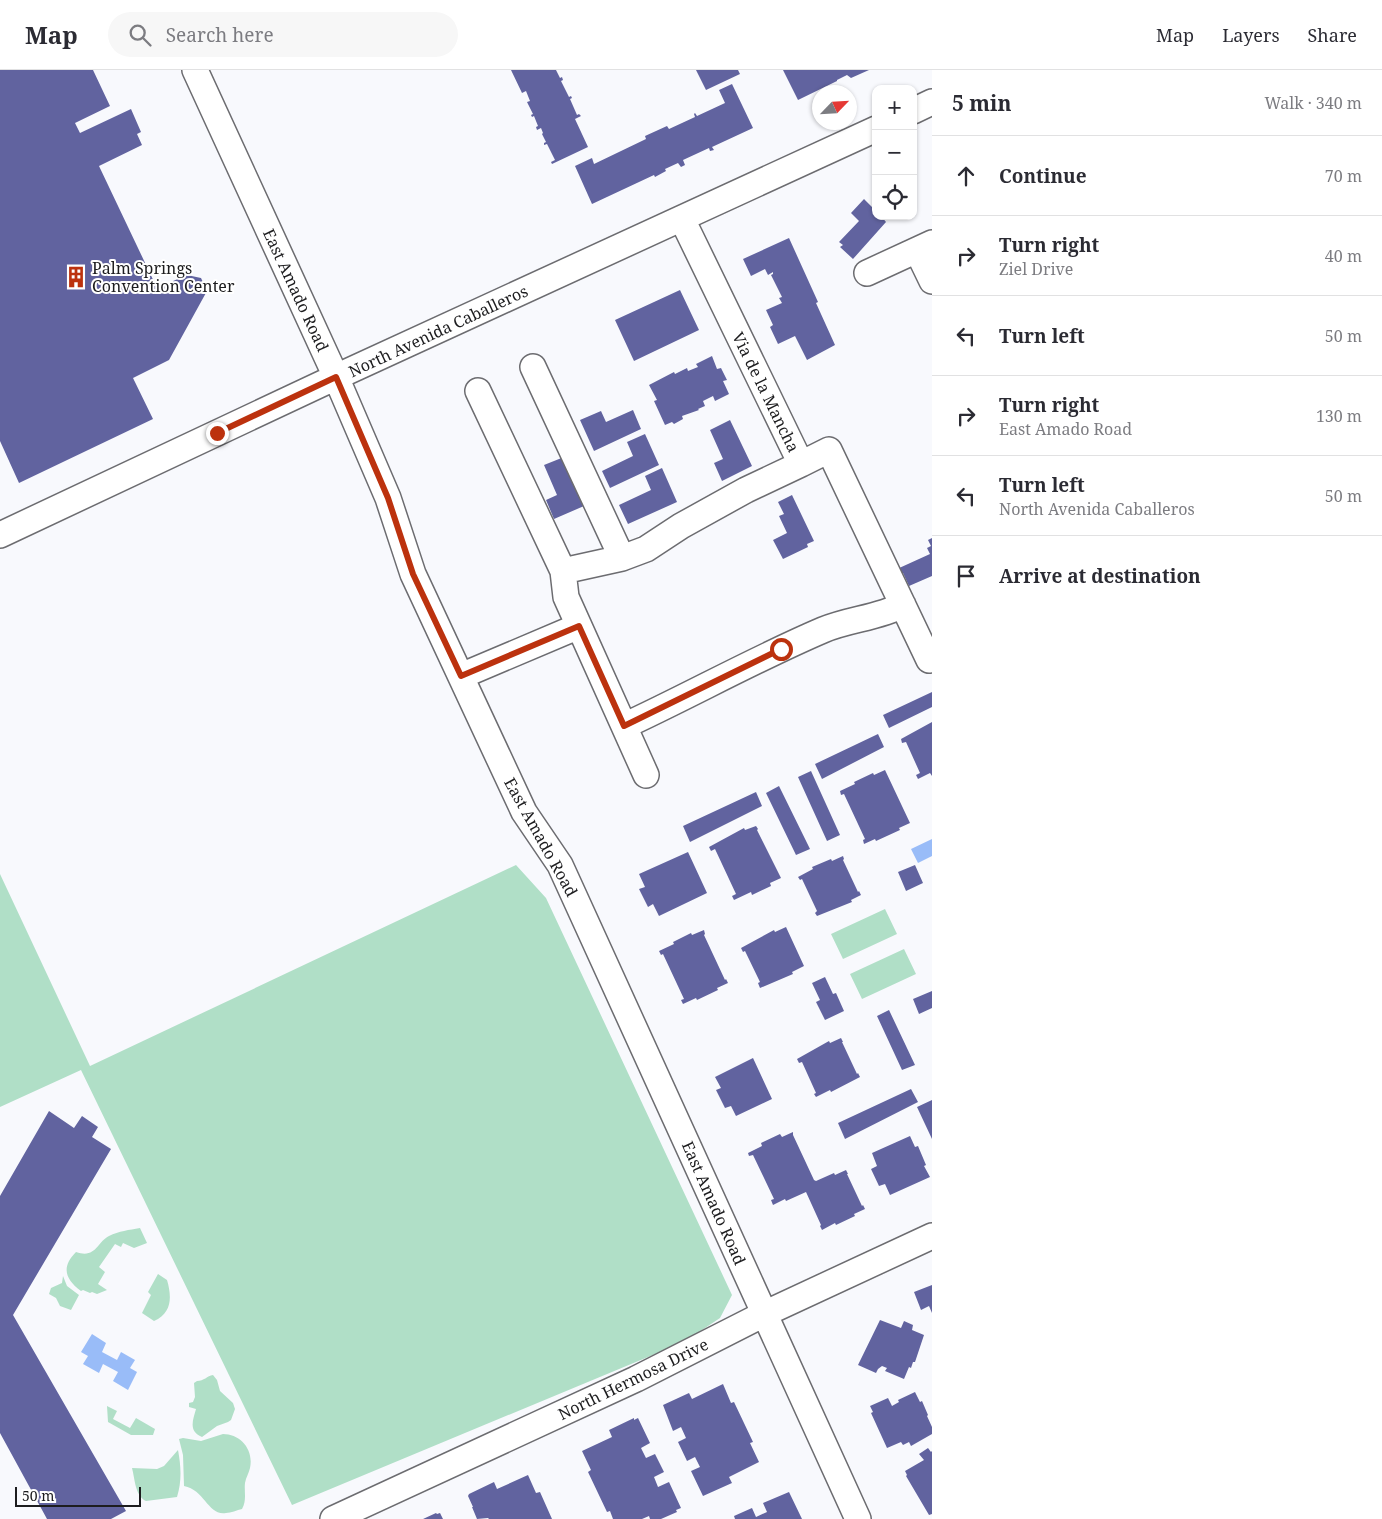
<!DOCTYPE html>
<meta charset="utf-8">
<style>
:root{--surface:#fff;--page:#f7f7f7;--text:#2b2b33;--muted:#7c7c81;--line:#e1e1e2}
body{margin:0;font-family:"Noto Serif",serif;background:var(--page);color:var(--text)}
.controls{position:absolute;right:15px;top:15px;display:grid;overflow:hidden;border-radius:10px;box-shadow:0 1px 4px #0004}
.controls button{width:45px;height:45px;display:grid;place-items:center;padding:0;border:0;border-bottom:1px solid var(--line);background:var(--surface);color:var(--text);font:25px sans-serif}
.compass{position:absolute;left:812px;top:15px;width:45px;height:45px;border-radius:50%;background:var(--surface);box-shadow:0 1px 4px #0004;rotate:65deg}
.scale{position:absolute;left:15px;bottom:12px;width:126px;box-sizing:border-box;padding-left:5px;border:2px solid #1d1d1f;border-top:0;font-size:14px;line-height:18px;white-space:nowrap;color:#1d1d1f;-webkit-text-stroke:4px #fff;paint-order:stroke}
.stop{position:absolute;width:15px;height:15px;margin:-11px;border:4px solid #bc320e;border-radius:50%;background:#fff}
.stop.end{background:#bc320e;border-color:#fff;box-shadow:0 1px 5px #0008}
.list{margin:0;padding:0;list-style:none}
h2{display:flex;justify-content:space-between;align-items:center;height:65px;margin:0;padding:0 20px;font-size:21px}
h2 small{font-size:16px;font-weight:400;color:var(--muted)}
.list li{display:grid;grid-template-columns:32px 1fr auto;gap:15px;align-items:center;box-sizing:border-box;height:80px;padding:0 20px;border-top:1px solid var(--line)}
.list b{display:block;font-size:19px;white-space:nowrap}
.list p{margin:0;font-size:16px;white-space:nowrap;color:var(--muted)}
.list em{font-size:16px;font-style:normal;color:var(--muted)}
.icon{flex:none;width:28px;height:28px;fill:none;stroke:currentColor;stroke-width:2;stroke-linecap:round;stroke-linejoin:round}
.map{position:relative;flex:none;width:932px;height:1449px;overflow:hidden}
header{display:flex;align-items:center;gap:30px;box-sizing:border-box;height:70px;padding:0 25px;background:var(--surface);border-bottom:1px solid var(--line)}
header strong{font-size:24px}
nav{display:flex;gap:28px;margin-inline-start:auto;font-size:18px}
.search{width:350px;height:45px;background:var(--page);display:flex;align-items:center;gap:12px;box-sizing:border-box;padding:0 18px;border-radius:28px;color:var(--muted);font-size:19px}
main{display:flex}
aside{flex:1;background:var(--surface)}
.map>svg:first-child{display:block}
.green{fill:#b0dfc7}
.water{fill:#99bcf8}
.building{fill:#61639f}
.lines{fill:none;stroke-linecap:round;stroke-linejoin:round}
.minor-casing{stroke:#6c6c70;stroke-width:28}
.minor{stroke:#fff;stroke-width:25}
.route{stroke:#bc320e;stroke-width:6}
.labels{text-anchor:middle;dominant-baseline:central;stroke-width:4;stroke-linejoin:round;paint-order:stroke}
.poi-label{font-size:16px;fill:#1d1d1f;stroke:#fff;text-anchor:start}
.street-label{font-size:16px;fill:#1d1d1f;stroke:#fff}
</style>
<header>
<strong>Map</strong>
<div class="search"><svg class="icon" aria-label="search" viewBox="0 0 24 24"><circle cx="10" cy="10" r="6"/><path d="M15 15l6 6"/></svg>Search here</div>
<nav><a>Map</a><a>Layers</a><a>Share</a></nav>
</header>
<main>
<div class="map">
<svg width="932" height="1449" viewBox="0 0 932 1449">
<rect width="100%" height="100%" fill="#f8f9fd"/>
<path class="green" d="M 516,795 L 546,828 L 732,1225 L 720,1248 L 684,1272 L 292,1435 L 81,1000 L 0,1037 L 0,804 L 90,996 Z
M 885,839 L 897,864 L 843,889 L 831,864 Z
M 904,879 L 916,904 L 862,929 L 850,904 Z
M 140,1158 L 147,1173 L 134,1178 L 123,1173 L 121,1177 L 115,1174 L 99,1197 L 105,1202 L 98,1214 L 107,1220 L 97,1224 L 92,1222 L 90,1223 L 83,1220 L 81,1221 C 65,1209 61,1197 76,1182 C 96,1189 97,1172 109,1166 C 119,1161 129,1160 140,1158 Z
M 158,1204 L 167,1210 C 172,1227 172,1243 154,1251 L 142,1243 L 151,1225 L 148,1222 Z
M 63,1206 L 67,1216 L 79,1225 L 71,1240 L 60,1236 L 56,1228 L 49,1224 L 51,1218 L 62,1213 Z
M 213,1305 L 217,1310 L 220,1321 L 233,1333 L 235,1339 L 231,1350 L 228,1352 L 217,1356 L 202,1367 C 188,1361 193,1350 196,1339 L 189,1337 L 189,1333 L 193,1332 L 195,1327 L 194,1313 L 197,1311 C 204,1311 207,1306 213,1305 Z
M 107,1336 L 117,1341 L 113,1349 L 130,1358 L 136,1348 L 155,1359 L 153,1365 L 131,1365 L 108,1352 Z
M 223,1364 C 240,1364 254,1379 250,1398 C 249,1403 246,1407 245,1413 C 244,1422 247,1430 242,1439 C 237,1440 231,1443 226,1443 C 208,1446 205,1420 184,1416 L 183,1385 L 179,1369 L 183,1368 L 201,1371 Z
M 178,1380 C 181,1396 182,1411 177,1427 L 146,1431 C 135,1426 135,1409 132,1398 L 157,1399 L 164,1396 Z"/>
<path class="water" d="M 932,769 L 932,786 L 918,793 L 911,779 Z
M 92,1264 L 106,1273 L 102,1282 L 117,1290 L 121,1282 L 135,1290 L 130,1298 L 137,1302 L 128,1320 L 113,1311 L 118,1302 L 103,1294 L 99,1303 L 83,1294 L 88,1286 L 81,1282 Z"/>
<path class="building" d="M 0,0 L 93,0 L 110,36 L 75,53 L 80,63 L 131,39 L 141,62 L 137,64 L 142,75 L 99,96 L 157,218 L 187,205 L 201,208 L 207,221 L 169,290 L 133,308 L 153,349 L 19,413 L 0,371 Z
M 511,0 L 556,0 L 560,8 L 562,7 L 563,10 L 561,11 L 569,27 L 571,26 L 572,28 L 570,29 L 577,45 L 579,44 L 581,46 L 575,49 L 588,77 L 552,94 L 551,92 L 555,90 L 547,74 L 544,75 L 544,73 L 546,72 L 542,64 L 543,63 L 541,58 L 537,60 L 536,57 L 538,56 L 534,46 L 532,47 L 531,45 L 533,44 L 527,32 L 530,31 L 526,21 L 522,23 Z
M 696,0 L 738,0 L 740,4 L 706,20 Z
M 783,0 L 869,0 L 851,8 L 847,5 L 837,10 L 837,11 L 798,30 Z
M 732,14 L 753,58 L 712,77 L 714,80 L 710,81 L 709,78 L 683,90 L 685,95 L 681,97 L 678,93 L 665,99 L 666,101 L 655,107 L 654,105 L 592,134 L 575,96 L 592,88 L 594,94 L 646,69 L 645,66 L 667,56 L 669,59 L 695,47 L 694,44 L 695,43 L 697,46 L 725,33 L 719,20 Z
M 864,129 L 876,141 L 876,146 L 881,146 L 886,152 L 853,189 L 840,177 L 843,175 L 839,172 L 859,151 L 851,143 Z
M 789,168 L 818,232 L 816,233 L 835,275 L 807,290 L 795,266 L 778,274 L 770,257 L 773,255 L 766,240 L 782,233 L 779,228 L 782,227 L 771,205 L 773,204 L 773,202 L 768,205 L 765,199 L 751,206 L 743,189 Z
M 680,220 L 699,260 L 634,291 L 615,250 Z
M 712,286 L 717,299 L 721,298 L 727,310 L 723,311 L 729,324 L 715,331 L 713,326 L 703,331 L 705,336 L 698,339 L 699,340 L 682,346 L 683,349 L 674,354 L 672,352 L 665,355 L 654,331 L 657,330 L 649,315 L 674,302 L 675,304 L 687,298 L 688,301 L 698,297 L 696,294 Z
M 633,340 L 641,359 L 594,381 L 580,350 L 601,341 L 606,352 Z
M 730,350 L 752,396 L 722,411 L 714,393 L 723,389 L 710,360 Z
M 645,364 L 659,395 L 610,418 L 602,401 L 633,386 L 627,372 Z
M 564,387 L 584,436 L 554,449 L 546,430 L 557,425 L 544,395 Z
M 662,398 L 677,432 L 628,454 L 619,435 L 651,420 L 645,406 Z
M 792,425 L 814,471 L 807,474 L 808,477 L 783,489 L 773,470 L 787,463 L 779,446 L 784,444 L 778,432 Z
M 932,468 L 932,506 L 909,516 L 903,503 L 899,505 L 897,499 L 930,484 L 927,478 L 931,476 L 928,470 Z
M 932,622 L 932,637 L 889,658 L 883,645 Z
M 932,652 L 932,706 L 930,703 L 918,709 L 916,705 L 920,703 L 906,672 L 902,673 L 901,669 Z
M 878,664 L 884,677 L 822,709 L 815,694 Z
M 885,700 L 910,753 L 899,758 L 900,760 L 876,771 L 875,769 L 864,774 L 863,770 L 865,769 L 844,724 L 841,725 L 840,721 L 855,714 L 854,712 L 873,703 L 874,705 Z
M 811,701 L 840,765 L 827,771 L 798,707 Z
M 779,716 L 810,779 L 796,785 L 766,723 Z
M 756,722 L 762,736 L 690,772 L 683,756 Z
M 756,756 L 758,759 L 757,760 L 781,808 L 770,813 L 771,816 L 752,825 L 751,822 L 734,830 L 732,826 L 736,824 L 715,779 L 711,781 L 709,777 L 744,758 L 745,760 Z
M 688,782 L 707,823 L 659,846 L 653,834 L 648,837 L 639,819 L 645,817 L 639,804 Z
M 843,786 L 844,789 L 843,790 L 858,822 L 859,821 L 861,825 L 851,830 L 852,832 L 817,846 L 815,843 L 817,841 L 802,809 L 800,810 L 798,807 L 813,799 L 812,797 L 831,789 L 832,791 Z
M 915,795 L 923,813 L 906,821 L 898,802 Z
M 786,857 L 804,896 L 792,902 L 793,904 L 760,918 L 758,913 L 760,912 L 745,881 L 743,882 L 741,878 L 774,860 L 775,862 Z
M 704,860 L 705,864 L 704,865 L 725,910 L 726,909 L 728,913 L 717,918 L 718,920 L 697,930 L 696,928 L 683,934 L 681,930 L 684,929 L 663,884 L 661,885 L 659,881 L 674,874 L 673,872 L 691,863 L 692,865 Z
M 825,907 L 833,924 L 836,923 L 844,941 L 825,950 L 816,932 L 820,930 L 812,913 Z
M 932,921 L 932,938 L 919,944 L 913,929 Z
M 889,940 L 915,995 L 902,1000 L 877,946 Z
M 841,968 L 843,972 L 842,972 L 857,1004 L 858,1003 L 860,1007 L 831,1022 L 830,1020 L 816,1027 L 814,1024 L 816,1023 L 802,992 L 799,993 L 797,989 L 829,971 L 830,973 Z
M 753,988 L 772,1029 L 736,1046 L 731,1036 L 725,1038 L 716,1020 L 721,1018 L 715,1007 Z
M 911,1019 L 918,1032 L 845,1069 L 838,1053 Z
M 932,1030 L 932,1069 L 917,1037 Z
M 49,1041 L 74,1058 L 82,1046 L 98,1057 L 92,1067 L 111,1079 L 13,1245 L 126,1441 L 111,1449 L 47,1449 L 0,1363 L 0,1126 Z
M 793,1062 L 793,1065 L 814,1110 L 816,1111 L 834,1103 L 835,1105 L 846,1100 L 848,1104 L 847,1104 L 862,1136 L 863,1135 L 865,1139 L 854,1144 L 855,1146 L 836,1155 L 835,1153 L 822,1160 L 820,1156 L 821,1155 L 806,1122 L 786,1131 L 785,1129 L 773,1135 L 771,1130 L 774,1129 L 753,1085 L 749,1086 L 748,1083 L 762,1076 L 761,1073 L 780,1064 L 782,1067 Z
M 910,1066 L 915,1077 L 918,1076 L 926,1095 L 924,1096 L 930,1107 L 890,1125 L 885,1114 L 879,1116 L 871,1099 L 877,1096 L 872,1083 Z
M 932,1215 L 932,1243 L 929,1236 L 921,1240 L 914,1222 Z
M 880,1250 L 901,1258 L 904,1251 L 913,1255 L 912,1260 L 924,1265 L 915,1292 L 913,1292 L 911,1298 L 909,1297 L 904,1309 L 885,1301 L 887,1298 L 882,1296 L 878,1299 L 876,1303 L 858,1295 Z
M 723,1314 L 731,1333 L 734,1332 L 753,1372 L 750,1373 L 759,1392 L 729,1407 L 732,1413 L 703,1426 L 691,1401 L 700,1397 L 695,1387 L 687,1391 L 678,1372 L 686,1368 L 681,1357 L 673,1361 L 663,1335 L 689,1323 L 692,1329 Z
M 915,1322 L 920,1332 L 922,1331 L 928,1345 L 927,1346 L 932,1357 L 932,1364 L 911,1376 L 909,1372 L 903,1375 L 901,1372 L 887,1378 L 871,1343 L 873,1342 L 870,1336 L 888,1328 L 892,1336 L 899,1332 L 898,1330 Z
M 634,1348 L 634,1350 L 638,1348 L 650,1373 L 641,1378 L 646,1388 L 655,1384 L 664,1402 L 654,1407 L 658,1417 L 669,1412 L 681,1438 L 676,1440 L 677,1442 L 661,1449 L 650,1449 L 649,1446 L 642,1449 L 613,1449 L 610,1441 L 607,1442 L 588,1402 L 591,1400 L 582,1381 L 612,1367 L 609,1360 Z
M 928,1378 L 931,1382 L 932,1381 L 932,1444 L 929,1445 L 906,1406 L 907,1405 L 905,1401 L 924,1390 L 919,1384 Z
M 528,1405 L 536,1423 L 540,1422 L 552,1449 L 489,1449 L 488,1448 L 477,1449 L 472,1437 L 473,1437 L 468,1426 L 469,1424 L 494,1412 L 497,1419 Z
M 789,1422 L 802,1449 L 735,1449 L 734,1446 L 752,1438 L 756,1447 L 767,1442 L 763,1433 Z
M 436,1443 L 437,1444 L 440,1443 L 443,1449 L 423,1449 Z"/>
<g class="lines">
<g class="minor-casing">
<path id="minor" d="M 195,0 L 336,307 L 388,428 L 413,504 L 524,742 L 560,795 L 858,1449
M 913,41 L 932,32
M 682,149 L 801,394 L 829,380 L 929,590
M 917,180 L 932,211
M 867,203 L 932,173
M 533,297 L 622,488
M 478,321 L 563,501 L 622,488 L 646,479 L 681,456 L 746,420 L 801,394
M 0,465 L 336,307 L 876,59
M 563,501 L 566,527 L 646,705
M 461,606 L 579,556
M 624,656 C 691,625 755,589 823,560 C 849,549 878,548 903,535
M 333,1449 L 636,1309 L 764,1244 L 932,1166"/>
</g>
<use href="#minor" class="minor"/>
</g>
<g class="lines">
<path class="route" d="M 217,363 L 336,307 L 388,428 L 413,504 L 461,606 L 579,556 L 624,656 L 781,579"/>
</g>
<defs>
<g id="building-bare" transform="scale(1.725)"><path d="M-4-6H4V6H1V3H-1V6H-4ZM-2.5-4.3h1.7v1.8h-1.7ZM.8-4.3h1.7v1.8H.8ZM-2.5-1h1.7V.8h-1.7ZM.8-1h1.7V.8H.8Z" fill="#bc320e" stroke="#fff" stroke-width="2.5" paint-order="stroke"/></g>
</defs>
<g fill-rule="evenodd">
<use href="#building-bare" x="76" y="207"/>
</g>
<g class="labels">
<g class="poi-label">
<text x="92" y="198">Palm Springs<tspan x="92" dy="18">Convention Center</tspan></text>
</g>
<g class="street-label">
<text transform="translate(296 220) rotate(65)">East Amado Road</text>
<text transform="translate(438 261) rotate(-25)">North Avenida Caballeros</text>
<text transform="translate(766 322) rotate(64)">Via de la Mancha</text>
<text transform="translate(541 767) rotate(61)">East Amado Road</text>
<text transform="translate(714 1133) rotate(66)">East Amado Road</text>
<text transform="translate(633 1309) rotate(-26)">North Hermosa Drive</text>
</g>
</g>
</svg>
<div class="controls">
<button>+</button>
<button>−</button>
<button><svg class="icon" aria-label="locate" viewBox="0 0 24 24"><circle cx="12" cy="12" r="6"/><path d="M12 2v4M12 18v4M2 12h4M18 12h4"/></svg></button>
</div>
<svg class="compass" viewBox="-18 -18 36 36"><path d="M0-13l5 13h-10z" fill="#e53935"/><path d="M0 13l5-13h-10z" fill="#7c7c81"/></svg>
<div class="scale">50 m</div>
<div class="stop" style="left:781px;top:579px"></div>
<div class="stop end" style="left:217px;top:363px"></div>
</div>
<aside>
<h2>5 min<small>Walk · 340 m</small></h2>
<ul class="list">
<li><svg class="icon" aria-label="ahead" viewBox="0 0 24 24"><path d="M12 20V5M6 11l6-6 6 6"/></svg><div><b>Continue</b></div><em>70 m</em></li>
<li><svg class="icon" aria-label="right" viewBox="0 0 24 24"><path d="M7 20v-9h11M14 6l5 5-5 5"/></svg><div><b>Turn right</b><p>Ziel Drive</p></div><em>40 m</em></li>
<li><svg class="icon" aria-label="left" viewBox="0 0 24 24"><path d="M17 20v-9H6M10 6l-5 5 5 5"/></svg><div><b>Turn left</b></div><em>50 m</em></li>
<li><svg class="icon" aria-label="right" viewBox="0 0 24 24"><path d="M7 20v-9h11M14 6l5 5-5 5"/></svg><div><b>Turn right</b><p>East Amado Road</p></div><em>130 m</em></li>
<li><svg class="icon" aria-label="left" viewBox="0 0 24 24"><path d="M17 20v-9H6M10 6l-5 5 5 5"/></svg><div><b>Turn left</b><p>North Avenida Caballeros</p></div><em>50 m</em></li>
<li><svg class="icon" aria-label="arrive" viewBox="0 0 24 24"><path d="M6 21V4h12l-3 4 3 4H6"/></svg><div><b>Arrive at destination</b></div></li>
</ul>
</aside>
</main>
